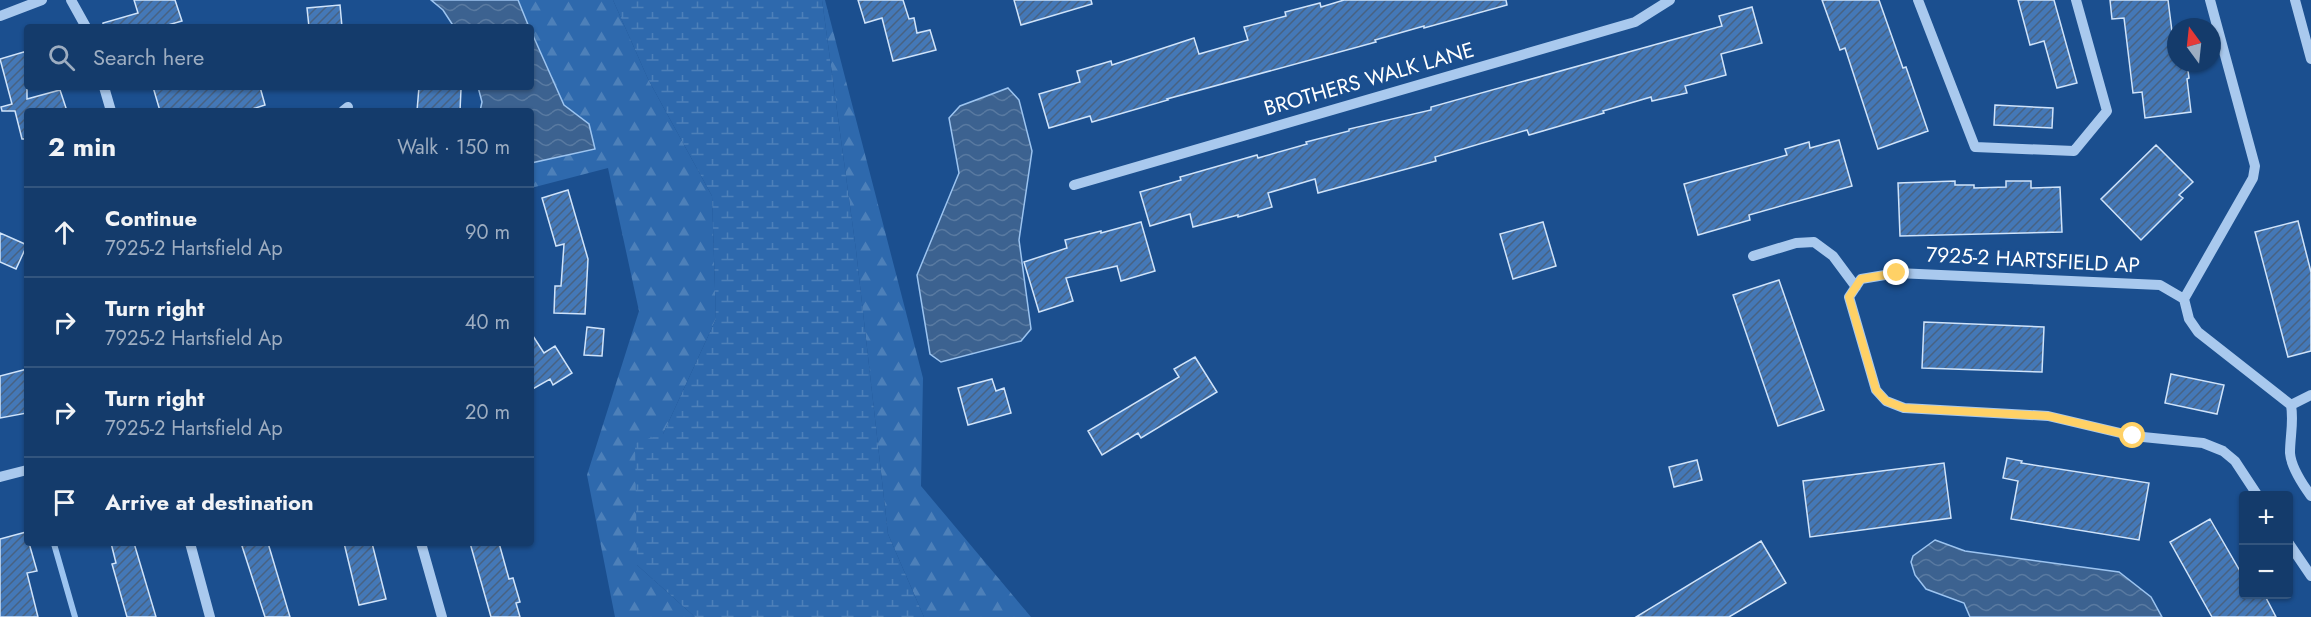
<!DOCTYPE html>
<meta charset="utf-8">
<style>
:root{--surface:#143b6b;--page:#214673;--text:#f1f3f6;--muted:#9dadc1;--line:#33557e}
body{margin:0;font-family:Jost,sans-serif;background:var(--page);color:var(--text)}
.controls{position:absolute;right:18px;bottom:18px;display:grid;overflow:hidden;border-radius:6px;box-shadow:0 2px 4px #0004}
.controls button{width:54px;height:54px;display:grid;place-items:center;padding:0;border:0;border-bottom:2px solid var(--line);background:var(--surface);color:var(--text);font:30px sans-serif}
.compass{position:absolute;left:2167px;top:18px;width:54px;height:54px;border-radius:50%;background:var(--surface);box-shadow:0 2px 4px #0004;rotate:345deg}
.stop{position:absolute;width:18px;height:18px;margin:-14px;border:4px solid #ffd166;border-radius:50%;background:#fff}
.stop.end{background:#ffd166;border-color:#fff;box-shadow:0 2px 6px #0008}
.list{margin:0;padding:0;list-style:none}
h2{display:flex;justify-content:space-between;align-items:center;height:78px;margin:0;padding:0 24px;font-size:26px}
h2 small{font-size:20px;font-weight:400;color:var(--muted)}
.list li{display:grid;grid-template-columns:39px 1fr auto;gap:18px;align-items:center;box-sizing:border-box;height:90px;padding:0 24px;border-top:2px solid var(--line)}
.list b{display:block;font-size:22px;white-space:nowrap}
.list p{margin:0;font-size:20px;white-space:nowrap;color:var(--muted)}
.list em{font-size:20px;font-style:normal;color:var(--muted)}
.icon{flex:none;width:33px;height:33px;fill:none;stroke:currentColor;stroke-width:2;stroke-linecap:round;stroke-linejoin:round}
.map{position:relative;flex:none;width:2311px;height:617px;overflow:hidden}
.search{position:absolute;background:var(--surface);box-shadow:0 2px 4px #0004;left:24px;top:24px;width:510px;height:66px;display:flex;align-items:center;gap:15px;box-sizing:border-box;padding:0 21px;border-radius:6px;color:var(--muted);font-size:22px}
.panel{position:absolute;background:var(--surface);box-shadow:0 2px 4px #0004;left:24px;top:108px;width:510px;height:438px;border-radius:6px}
.map>svg:first-child{display:block}
.forest{fill:url(#forest-firs)}
.wetland{fill:url(#wetland-marsh)}
.water{fill:url(#water-waves);stroke:#9cc4f0;stroke-width:1.5}
.lines{fill:none;stroke-linecap:round;stroke-linejoin:round}
.stream{stroke:#9cc4f0;stroke-width:6}
.building{fill:url(#building-hatch);stroke:#cfe3fa;stroke-width:1.5}
.minor{stroke:#a9c9ee;stroke-width:10}
.route{stroke:#ffd166;stroke-width:8}
.labels{text-anchor:middle;dominant-baseline:central;stroke-width:4.5;stroke-linejoin:round;paint-order:stroke}
.street-label{font-size:21px;fill:#fff;stroke:#1b4f8f}
</style>
<div class="map">
<svg width="2311" height="617" viewBox="0 0 2311 617">
<defs>
<pattern id="forest-firs" width="22" height="20" patternUnits="userSpaceOnUse" patternTransform="scale(1.5)"><rect width="22" height="20" fill="#2e69ad"/><path d="M5 1l3.5 6h-7zM16 11l3.5 6h-7z" fill="#4d80b9"/></pattern>
<pattern id="wetland-marsh" width="20" height="14" patternUnits="userSpaceOnUse" patternTransform="scale(1.5)"><rect width="20" height="14" fill="#2e69ad"/><path d="M1 5h8M5 5V1M11 12h8M15 12V8" fill="none" stroke="#4d80b9"/></pattern>
<pattern id="water-waves" width="16" height="10" patternUnits="userSpaceOnUse" patternTransform="scale(1.5)"><rect width="16" height="10" fill="#3c6290"/><path d="M0 5q4-4 8 0t8 0" fill="none" stroke="#597aa1"/></pattern>
<pattern id="building-hatch" width="6" height="6" patternUnits="userSpaceOnUse" patternTransform="scale(1.5)"><rect width="6" height="6" fill="#4478b7"/><path d="M-1 1l2-2M0 6l6-6M5 7l2-2" fill="none" stroke="#486282"/></pattern>
</defs>
<rect width="100%" height="100%" fill="#1b4f8f"/>
<path class="forest" d="M 518,0 L 613,0 L 648,79 L 712,196 L 716,319 L 663,434 L 637,565 L 695,617 L 615,617 L 587,475 L 639,311 L 608,168 L 531,188 L 531,163 L 595,149 L 589,124 L 564,105 Z
M 822,0 L 825,0 L 923,378 L 921,486 L 1031,617 L 924,617 L 888,534 L 856,250 Z"/>
<path class="wetland" d="M 613,0 L 822,0 L 856,250 L 888,534 L 924,617 L 695,617 L 637,565 L 635,443 L 663,434 L 716,319 L 712,196 L 648,79 Z"/>
<path class="water" d="M 431,0 L 518,0 L 529,27 L 454,27 L 443,10 Z
M 531,31 L 564,105 L 589,124 L 595,149 L 531,163 L 531,111 L 480,111 L 482,102 L 478,87 L 531,87 Z
M 1008,88 L 1019,100 L 1032,151 L 1019,240 L 1031,329 L 1021,341 L 941,362 L 930,354 L 917,275 L 959,173 L 949,118 L 960,106 Z
M 1935,540 L 1965,551 L 2119,572 L 2151,597 L 2162,617 L 1970,617 L 1964,603 L 1926,589 L 1915,575 L 1911,562 L 1913,556 Z"/>
<g class="lines">
<path class="stream" d="M 54,544 L 75,617"/>
</g>
<path class="building" d="M 134,0 L 175,0 L 182,21 L 161,27 L 103,27 L 103,23 L 138,13 Z
M 858,0 L 903,0 L 909,19 L 914,18 L 917,33 L 930,30 L 936,50 L 893,61 L 882,18 L 865,23 Z
M 1014,0 L 1091,0 L 1092,4 L 1021,25 Z
M 1344,0 L 1506,0 L 1507,5 L 1424,28 L 1424,26 L 1375,40 L 1376,42 L 1167,99 L 1168,100 L 1092,122 L 1090,116 L 1049,128 L 1039,94 L 1080,82 L 1077,71 L 1111,61 L 1112,65 L 1194,38 L 1199,54 L 1248,40 L 1244,27 L 1286,16 L 1285,12 L 1320,3 L 1321,7 Z
M 1822,0 L 1879,0 L 1903,68 L 1906,67 L 1928,131 L 1878,149 L 1845,48 L 1840,50 Z
M 2018,0 L 2054,0 L 2077,83 L 2057,88 L 2044,41 L 2030,45 Z
M 2110,0 L 2168,0 L 2176,63 L 2187,63 L 2189,78 L 2187,79 L 2191,112 L 2145,118 L 2142,92 L 2133,93 L 2124,18 L 2112,19 Z
M 340,5 L 342,27 L 309,27 L 307,8 Z
M 1752,7 L 1762,43 L 1721,54 L 1726,75 L 1685,86 L 1687,93 L 1652,101 L 1651,97 L 1603,111 L 1604,113 L 1529,135 L 1527,130 L 1435,157 L 1436,161 L 1318,193 L 1315,179 L 1268,193 L 1272,207 L 1238,217 L 1238,215 L 1193,227 L 1190,214 L 1150,226 L 1140,192 L 1181,180 L 1180,177 L 1257,155 L 1258,158 L 1307,144 L 1306,142 L 1349,131 L 1349,129 L 1431,110 L 1431,107 L 1722,26 L 1719,16 Z
M 27,51 L 27,99 L 60,90 L 67,111 L 27,111 L 27,139 L 22,139 L 15,111 L 2,111 L 1,107 L 12,104 L 0,59 Z
M 153,87 L 260,87 L 265,105 L 246,111 L 160,111 Z
M 419,87 L 461,89 L 460,111 L 417,111 Z
M 1995,105 L 2053,108 L 2052,128 L 1994,125 Z
M 1839,140 L 1852,186 L 1749,215 L 1750,220 L 1698,235 L 1684,184 L 1787,155 L 1785,149 L 1809,142 L 1810,148 Z
M 2156,145 L 2193,182 L 2179,195 L 2183,198 L 2141,240 L 2101,199 Z
M 1955,181 L 1955,185 L 1974,185 L 1974,188 L 2006,187 L 2006,181 L 2031,181 L 2031,188 L 2060,187 L 2062,232 L 1900,236 L 1898,183 Z
M 568,190 L 588,259 L 585,314 L 554,313 L 555,286 L 561,286 L 564,244 L 556,246 L 542,198 Z
M 2298,221 L 2311,272 L 2311,351 L 2288,357 L 2255,232 Z
M 1141,222 L 1155,271 L 1121,281 L 1117,266 L 1066,278 L 1073,301 L 1039,312 L 1024,262 L 1067,248 L 1065,240 L 1101,231 L 1101,233 Z
M 1543,222 L 1556,266 L 1513,279 L 1500,234 Z
M 0,233 L 27,245 L 16,269 L 0,262 Z
M 1779,280 L 1824,410 L 1778,426 L 1733,295 Z
M 1924,322 L 2044,327 L 2042,372 L 1922,368 Z
M 587,327 L 604,329 L 602,356 L 584,355 Z
M 531,333 L 544,353 L 555,346 L 572,373 L 553,385 L 550,379 L 531,390 Z
M 1195,357 L 1217,392 L 1141,438 L 1138,433 L 1102,455 L 1088,431 L 1179,377 L 1174,369 Z
M 27,369 L 27,413 L 0,418 L 0,376 Z
M 2171,374 L 2224,385 L 2217,414 L 2165,403 Z
M 992,379 L 996,391 L 1004,388 L 1011,413 L 968,425 L 958,388 Z
M 2007,458 L 2022,461 L 2021,463 L 2149,483 L 2139,540 L 2011,519 L 2018,481 L 2003,478 Z
M 1697,460 L 1702,480 L 1674,487 L 1669,467 Z
M 1944,463 L 1951,518 L 1810,537 L 1803,481 Z
M 2210,519 L 2244,578 L 2244,594 L 2264,594 L 2276,617 L 2212,617 L 2170,542 Z
M 26,532 L 27,543 L 29,543 L 37,571 L 27,573 L 38,617 L 0,617 L 0,539 Z
M 1761,541 L 1786,583 L 1729,617 L 1636,617 Z
M 111,543 L 134,543 L 156,617 L 127,617 L 112,564 L 116,563 Z
M 241,543 L 268,543 L 290,617 L 265,617 Z
M 344,543 L 372,543 L 386,599 L 359,605 Z
M 470,543 L 499,543 L 509,579 L 513,578 L 520,602 L 516,603 L 520,617 L 491,617 Z"/>
<g class="lines">
<path class="minor" d="M 71,0 L 86,27
M 1918,0 L 1975,147 L 2074,151 L 2107,111 L 2076,0
M 2295,0 L 2311,59
M 0,16 L 42,0
M 104,87 L 111,111
M 343,111 L 348,107
M 1074,185 L 1635,22 L 1670,0
M 1753,256 L 1796,243 L 1814,242 L 1833,256 L 1856,287
M 2184,299 L 2253,178 L 2255,166 L 2210,0
M 2291,405 C 2294,422 2290,436 2290,453 C 2291,467 2303,485 2311,496
M 2291,405 L 2311,395
M 0,477 L 27,470
M 2258,496 L 2235,461 L 2223,451 L 2203,443 L 2133,436 L 2048,416 L 1904,408 L 1886,401 L 1876,390 L 1849,297 L 1861,279 L 1897,273 L 2160,285 L 2184,299 L 2189,319 L 2198,332 L 2291,405
M 2288,542 L 2311,576
M 190,543 L 210,617
M 421,543 L 442,617"/>
</g>
<g class="lines">
<path class="route" d="M 1897,273 L 1861,279 L 1849,297 L 1876,390 L 1886,401 L 1904,408 L 2048,416 L 2133,436"/>
</g>
<g class="labels">
<g class="street-label">
<text transform="translate(1369 79) rotate(-16)">BROTHERS WALK LANE</text>
<text transform="translate(2033 260) rotate(3)">7925-2 HARTSFIELD AP</text>
</g>
</g>
</svg>
<div class="controls">
<button>+</button>
<button>−</button>
</div>
<svg class="compass" viewBox="-18 -18 36 36"><path d="M0-13l5 13h-10z" fill="#e53935"/><path d="M0 13l5-13h-10z" fill="#9dadc1"/></svg>
<div class="stop" style="left:2133px;top:436px"></div>
<div class="stop end" style="left:1897px;top:273px"></div>
<div class="search"><svg class="icon" aria-label="search" viewBox="0 0 24 24"><circle cx="10" cy="10" r="6"/><path d="M15 15l6 6"/></svg>Search here</div>
<section class="panel">
<h2>2 min<small>Walk · 150 m</small></h2>
<ul class="list">
<li><svg class="icon" aria-label="ahead" viewBox="0 0 24 24"><path d="M12 20V5M6 11l6-6 6 6"/></svg><div><b>Continue</b><p>7925-2 Hartsfield Ap</p></div><em>90 m</em></li>
<li><svg class="icon" aria-label="right" viewBox="0 0 24 24"><path d="M7 20v-9h11M14 6l5 5-5 5"/></svg><div><b>Turn right</b><p>7925-2 Hartsfield Ap</p></div><em>40 m</em></li>
<li><svg class="icon" aria-label="right" viewBox="0 0 24 24"><path d="M7 20v-9h11M14 6l5 5-5 5"/></svg><div><b>Turn right</b><p>7925-2 Hartsfield Ap</p></div><em>20 m</em></li>
<li><svg class="icon" aria-label="arrive" viewBox="0 0 24 24"><path d="M6 21V4h12l-3 4 3 4H6"/></svg><div><b>Arrive at destination</b></div></li>
</ul>
</section>
</div>
